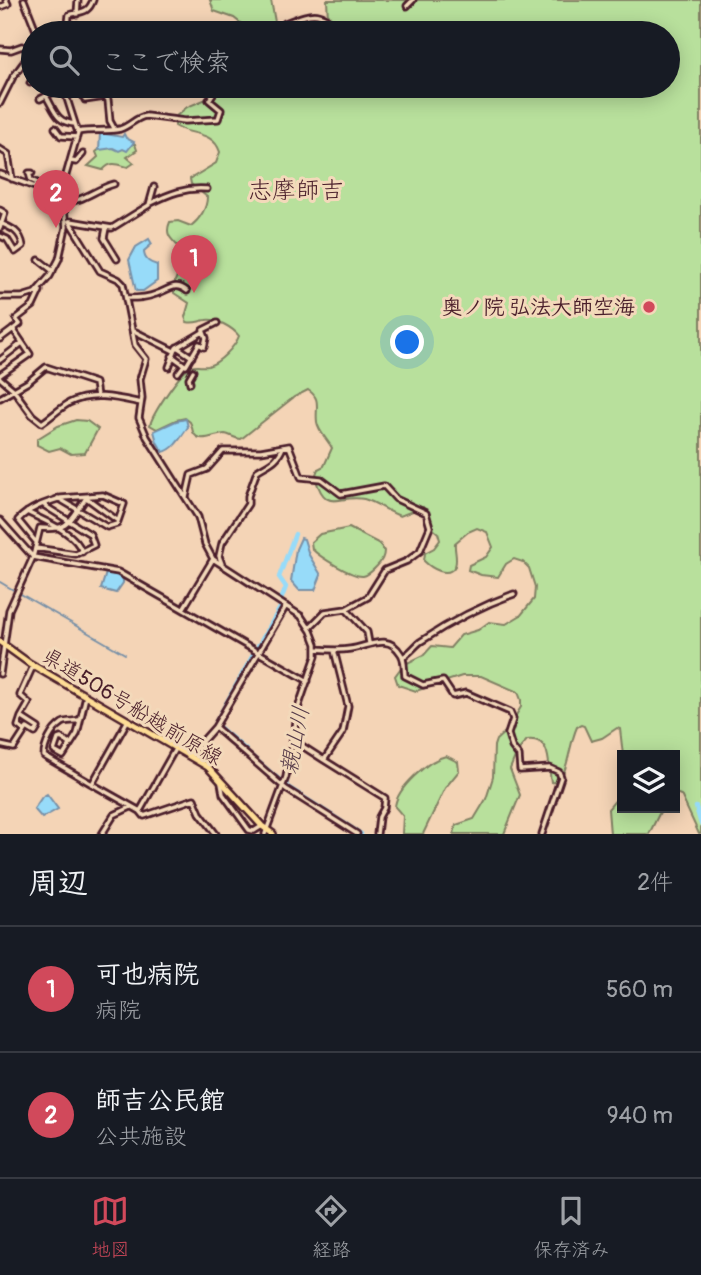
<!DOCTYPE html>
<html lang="ja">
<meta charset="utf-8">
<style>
:root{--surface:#171b24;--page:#242831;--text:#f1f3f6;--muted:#9ea1a6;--line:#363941;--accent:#d1495b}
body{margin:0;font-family:Pangolin,"Klee One",sans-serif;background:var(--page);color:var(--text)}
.controls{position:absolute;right:21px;bottom:21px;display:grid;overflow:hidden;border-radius:0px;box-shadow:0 4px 18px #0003}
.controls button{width:63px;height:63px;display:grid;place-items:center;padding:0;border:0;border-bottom:2px solid var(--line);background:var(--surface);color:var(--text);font:35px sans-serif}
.you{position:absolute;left:408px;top:343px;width:24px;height:24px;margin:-18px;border:5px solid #fff;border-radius:50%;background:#1a73e8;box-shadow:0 0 0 10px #1a73e833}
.badge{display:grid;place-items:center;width:46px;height:46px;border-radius:50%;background:var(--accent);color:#fff;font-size:23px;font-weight:700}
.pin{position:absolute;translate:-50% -58px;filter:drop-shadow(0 2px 4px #0008)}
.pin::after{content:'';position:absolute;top:37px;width:24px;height:21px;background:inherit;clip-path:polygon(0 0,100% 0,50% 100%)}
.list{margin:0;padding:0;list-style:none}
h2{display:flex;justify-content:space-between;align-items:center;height:91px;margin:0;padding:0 28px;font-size:30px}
h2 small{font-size:23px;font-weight:400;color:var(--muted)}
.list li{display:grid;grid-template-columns:46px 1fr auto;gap:21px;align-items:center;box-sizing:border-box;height:126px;padding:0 28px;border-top:2px solid var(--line)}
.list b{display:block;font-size:26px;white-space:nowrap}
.list p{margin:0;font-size:23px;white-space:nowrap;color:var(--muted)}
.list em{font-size:23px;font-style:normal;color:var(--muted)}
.icon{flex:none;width:38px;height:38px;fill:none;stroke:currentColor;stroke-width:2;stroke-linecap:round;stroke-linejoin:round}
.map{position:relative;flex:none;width:701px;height:834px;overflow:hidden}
.search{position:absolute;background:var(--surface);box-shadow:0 4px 18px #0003;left:21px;right:21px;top:21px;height:77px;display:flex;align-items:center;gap:18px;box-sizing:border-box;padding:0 24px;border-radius:38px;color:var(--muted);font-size:26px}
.sheet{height:343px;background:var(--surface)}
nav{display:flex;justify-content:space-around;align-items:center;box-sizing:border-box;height:98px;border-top:2px solid var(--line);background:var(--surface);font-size:19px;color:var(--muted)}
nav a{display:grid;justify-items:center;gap:4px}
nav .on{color:var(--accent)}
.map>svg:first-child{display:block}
.green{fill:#b8e09c;stroke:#818064;stroke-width:2}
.water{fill:#97dbf9;stroke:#7890a7;stroke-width:2}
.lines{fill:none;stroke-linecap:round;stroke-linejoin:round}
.stream{stroke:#7890a7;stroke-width:2}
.river{stroke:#97dbf9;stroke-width:4.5}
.minor-casing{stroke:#4a1f2b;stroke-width:9}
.major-casing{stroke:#4a1f2b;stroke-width:10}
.minor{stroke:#f3d9ba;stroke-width:3.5}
.major{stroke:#fedd96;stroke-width:5}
.poi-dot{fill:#d1495b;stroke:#f3d9ba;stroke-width:2.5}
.labels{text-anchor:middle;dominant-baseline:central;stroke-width:6;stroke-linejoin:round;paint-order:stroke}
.poi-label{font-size:21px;font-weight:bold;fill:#4a1f2b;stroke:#f3d9ba;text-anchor:end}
.street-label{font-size:21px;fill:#4a1f2b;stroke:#f3d9ba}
.water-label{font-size:23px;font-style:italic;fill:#563b4a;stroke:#f3d9ba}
.quarter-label{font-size:24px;fill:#4a1f2b;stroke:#f3d9ba}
</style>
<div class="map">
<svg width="701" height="834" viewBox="0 0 701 834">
<rect width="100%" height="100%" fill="#f4d4b6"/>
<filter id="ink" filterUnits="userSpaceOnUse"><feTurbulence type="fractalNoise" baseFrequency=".0143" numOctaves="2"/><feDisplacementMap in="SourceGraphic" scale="14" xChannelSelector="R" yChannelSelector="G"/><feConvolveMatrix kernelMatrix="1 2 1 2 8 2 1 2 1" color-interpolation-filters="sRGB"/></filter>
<g filter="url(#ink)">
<path class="green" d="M 210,0 L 271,0 L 277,33 L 253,33 L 234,18 L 214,11 Z
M 327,0 L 701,0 L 701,834 L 699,834 L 681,795 L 675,793 L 675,755 L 623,755 L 620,729 L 617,728 L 602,738 L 591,741 L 584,726 L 581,725 L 577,727 C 569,745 569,768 558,783 L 551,782 C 548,764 552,737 527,740 L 517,752 L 510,769 L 520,795 L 504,834 L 454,834 L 456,825 L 474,819 L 486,799 L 493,777 L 494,746 L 496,740 L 507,730 L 521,707 L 521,700 L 518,692 L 481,676 L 462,676 L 416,691 L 398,685 L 395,676 L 403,665 L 424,655 L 432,646 L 450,648 L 461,635 L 478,630 L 489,622 L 506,624 L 521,615 L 534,599 L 535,587 L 529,568 L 523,562 L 514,559 L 506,564 L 498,577 L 481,575 L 468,570 L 469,565 L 486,557 L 493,547 L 487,532 L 477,528 L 468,532 L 455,543 C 454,550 458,559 455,566 C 448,579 431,568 424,561 L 425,553 L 434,548 L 440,540 L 438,533 L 431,527 L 423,507 L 400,516 C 388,512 376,502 364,499 C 338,494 326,515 315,477 L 318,469 L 324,466 L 332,448 C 328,440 318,431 317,422 C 315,408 322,399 308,390 L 294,397 L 241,439 C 235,439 231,435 225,434 C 215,434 199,445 193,432 C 192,429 192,425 190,422 L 185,418 L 176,420 L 157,429 L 150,425 C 153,413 180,372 191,367 C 196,365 202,367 208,366 C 219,363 235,347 239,336 C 233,328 216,318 206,320 C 198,321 195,324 187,322 L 185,317 L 189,303 L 174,293 L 175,281 L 185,257 C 180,242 162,240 170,222 L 178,221 L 191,226 C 200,219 207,208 207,197 L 191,184 L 190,179 L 216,163 L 220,152 C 213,130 190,136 175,126 L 175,117 L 187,107 L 237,86 L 398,88 L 668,86 L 668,33 L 404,33 L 401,31 L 394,33 L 335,33 L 328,19 Z
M 132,144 L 135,144 L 137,150 L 127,157 L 134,163 L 128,167 C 117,164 111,161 103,170 L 88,166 L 98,157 L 96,152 L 101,148 Z
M 76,420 L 87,421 L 98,429 L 85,453 L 71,454 L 60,448 L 49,451 L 37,445 L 37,439 L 58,426 Z
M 349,528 L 380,544 L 384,551 C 384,557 382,561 377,566 C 373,570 369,575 363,576 C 352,577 320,557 312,549 L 311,542 L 320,534 Z
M 446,756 L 458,762 L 459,771 L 445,788 L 423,834 L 402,834 L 403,816 L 395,807 C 396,789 428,760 446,756 Z
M 622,792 L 622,808 L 662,808 L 649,834 L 610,834 L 608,809 Z"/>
<path class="water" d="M 100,133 L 122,137 L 124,134 L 126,138 L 134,142 L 127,151 L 123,149 L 119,151 L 113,148 L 99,150 Z
M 149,239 L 152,244 L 144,251 C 144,260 150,263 157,265 L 157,281 L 143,291 L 136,291 L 129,260 L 136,247 Z
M 186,419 L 188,427 C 181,437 174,450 163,452 L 157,442 L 154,431 L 176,421 Z
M 301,538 L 304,539 L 309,555 L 321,575 L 315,590 L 299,590 L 291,581 L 296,549 Z
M 106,573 L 118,575 L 123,579 L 123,583 L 116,593 L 101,589 Z
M 47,794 L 58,809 L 42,818 L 34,809 L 42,797 Z"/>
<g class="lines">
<path class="stream" d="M 0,582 L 15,591
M 19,593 L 125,654"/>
<path class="river" d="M 281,600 L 286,587 L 279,577 L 295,534
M 257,648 L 281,606
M 215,723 L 254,653
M 218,726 L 246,750
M 296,730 L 286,786 L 361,834
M 248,753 L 282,782
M 696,807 L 701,824"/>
<g class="minor-casing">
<path id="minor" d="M 24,0 L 37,33
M 407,6 L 413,0
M 0,7 L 8,4 L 6,0
M 77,14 L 78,0
M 67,33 L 69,15 C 81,11 88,14 93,0
M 283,33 L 285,23 C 318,10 318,11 346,33
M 422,33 L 425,33
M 0,49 L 11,50 L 22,46 L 32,51
M 30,83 L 33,81
M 428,86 L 429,91
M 81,90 L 85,100 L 105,97
M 46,96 C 55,111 56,122 75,124
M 67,97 L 75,92 L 98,87 L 108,100 L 110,121 L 115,130
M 40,99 L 63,87
M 0,103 L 13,77 L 33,50
M 55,128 L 61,136 L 77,137
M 78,132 C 91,129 107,132 120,129 C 130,126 136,117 146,116 L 185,121 L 218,119 L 221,110 L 209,100 L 218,86
M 0,149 L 8,154 L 12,179
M 71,161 L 76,162 L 83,154
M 32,173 L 29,173 L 31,180 L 48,188 L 48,192
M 0,174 L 62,197
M 62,202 C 82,203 95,189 114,184
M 42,203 L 56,202 L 63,206
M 151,203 C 169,194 186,187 207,189
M 0,210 L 5,213 L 0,228
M 69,221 L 100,271 L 118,279 L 123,284 L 135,345 L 146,359 L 140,379 L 142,398 L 139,418 L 147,437 L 198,517 L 205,544 L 213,559 L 301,616 L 311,631 L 316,644 L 316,656 L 299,705 L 286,777 L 265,834
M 70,221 L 112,228 L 149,205 L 154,187
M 0,223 C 12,228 21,232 23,246 L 15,252 L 7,239 L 0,236
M 106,228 L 104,238 L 117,259
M 39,260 L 53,271
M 0,297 L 22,297 L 35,293 L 50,276 L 59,259 L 66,227 L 62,189 L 78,133 L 63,86
M 127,298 C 137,298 147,298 156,294 C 169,290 175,281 187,291
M 132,330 L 174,351
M 0,339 L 20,324 L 16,319 L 33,306 L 40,291
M 177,347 L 192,357
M 172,356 L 186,366 L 199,344 L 204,347 L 206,338 L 203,330 L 217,323
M 0,360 L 22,343
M 169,367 L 176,348 L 203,332
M 178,373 L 184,365
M 0,375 L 30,354 L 13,329
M 0,378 L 13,389 L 32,415 L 42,423 C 51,417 59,409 69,403 C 92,391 118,398 141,403
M 190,383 L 189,378 L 193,371
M 0,398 L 28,382 L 46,367 L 95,383 L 97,396
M 186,497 L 191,475 L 207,469 L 223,451 L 261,451 L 289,446 L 301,477 L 321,479 L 341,494 L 384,486 L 396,499 L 426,513 L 430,527 L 420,551 L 407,561 L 385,570 L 368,597 L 346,609 L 325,612 L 310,627
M 88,499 L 118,521
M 27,512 C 44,521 76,532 82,552
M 0,520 L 33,557 L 118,572 L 308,681
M 36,542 L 18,520 C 29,508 45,503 61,498 L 103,495 L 124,504 L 117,524 L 107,527 L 58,498
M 35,548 L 76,554 L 94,545 L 90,534 L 45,506
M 222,564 L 219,556 L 222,543 L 248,504 L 248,496 L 257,471 C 269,463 277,462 283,447
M 183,609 L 213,559
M 346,609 L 367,632 L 369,643
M 316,649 C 327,650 339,651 350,649 C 368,647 388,632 401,654 C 405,660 404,669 405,676 L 423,685 L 443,681 L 453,696 L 466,693 L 510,712 L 513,719 L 508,734 L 512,747 L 519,756 L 520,770 L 550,768 L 559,772 L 561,777 L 542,834
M 334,650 L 348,706 L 343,732 L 324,760 L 385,798 L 384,808 L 379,817 L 377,834
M 403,657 C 410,653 414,647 420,642 C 450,622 480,606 514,594
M 0,674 L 9,610 L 33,557 L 40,528 C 70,531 70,520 86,498
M 21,717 L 29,703 L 20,695 L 33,666
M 21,717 L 38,728 L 35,733 L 27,728 L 25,731 L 18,726 Z
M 79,720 C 73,722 65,720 61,724 C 52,730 44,745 44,756 L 92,784
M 128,720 L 92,784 L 140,811 L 144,816 L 194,799 L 200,813 L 216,834
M 215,727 L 286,789 L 357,834
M 293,740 L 324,760
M 70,744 L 61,738 L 58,739 L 54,751 L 63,756 L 77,734 L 86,696
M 0,745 L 14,748 L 25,731
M 190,755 L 215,727 L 286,606
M 221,783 L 223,794 L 249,830 L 254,831 L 262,826
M 140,811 L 175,749
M 102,834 L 114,815 L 131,807"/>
</g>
<g class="major-casing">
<path id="major" d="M 0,642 L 29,663 L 208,767 L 262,826 L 273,834"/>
</g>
<use href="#minor" class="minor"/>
<use href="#major" class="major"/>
</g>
</g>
<circle class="poi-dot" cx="649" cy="307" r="7"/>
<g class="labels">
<g class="poi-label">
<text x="635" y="307">奥ノ院 弘法大師空海</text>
</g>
<g class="street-label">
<text transform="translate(132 707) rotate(31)">県道506号船越前原線</text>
</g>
<g class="water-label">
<text transform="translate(295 740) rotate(-79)">親山川</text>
</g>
<g class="quarter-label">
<text x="296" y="190">志摩師吉</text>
</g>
</g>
</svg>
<div class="controls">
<button><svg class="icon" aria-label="layers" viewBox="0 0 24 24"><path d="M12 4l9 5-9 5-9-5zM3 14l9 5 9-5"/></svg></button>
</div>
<div class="you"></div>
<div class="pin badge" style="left:194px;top:293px">1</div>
<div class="pin badge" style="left:56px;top:228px">2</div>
<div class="search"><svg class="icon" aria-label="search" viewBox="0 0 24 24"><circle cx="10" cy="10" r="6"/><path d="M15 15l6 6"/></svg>ここで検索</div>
</div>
<section class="sheet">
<h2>周辺<small>2件</small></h2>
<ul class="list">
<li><span class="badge">1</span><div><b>可也病院</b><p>病院</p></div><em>560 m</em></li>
<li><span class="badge">2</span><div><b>師吉公民館</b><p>公共施設</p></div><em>940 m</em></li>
</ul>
</section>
<nav>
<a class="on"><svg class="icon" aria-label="map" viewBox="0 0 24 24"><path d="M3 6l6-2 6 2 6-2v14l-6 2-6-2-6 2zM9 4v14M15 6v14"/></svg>地図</a>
<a><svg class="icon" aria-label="directions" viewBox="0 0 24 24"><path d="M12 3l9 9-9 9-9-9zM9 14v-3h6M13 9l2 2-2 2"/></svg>経路</a>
<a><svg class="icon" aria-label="saved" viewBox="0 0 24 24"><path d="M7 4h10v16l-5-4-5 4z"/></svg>保存済み</a>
</nav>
